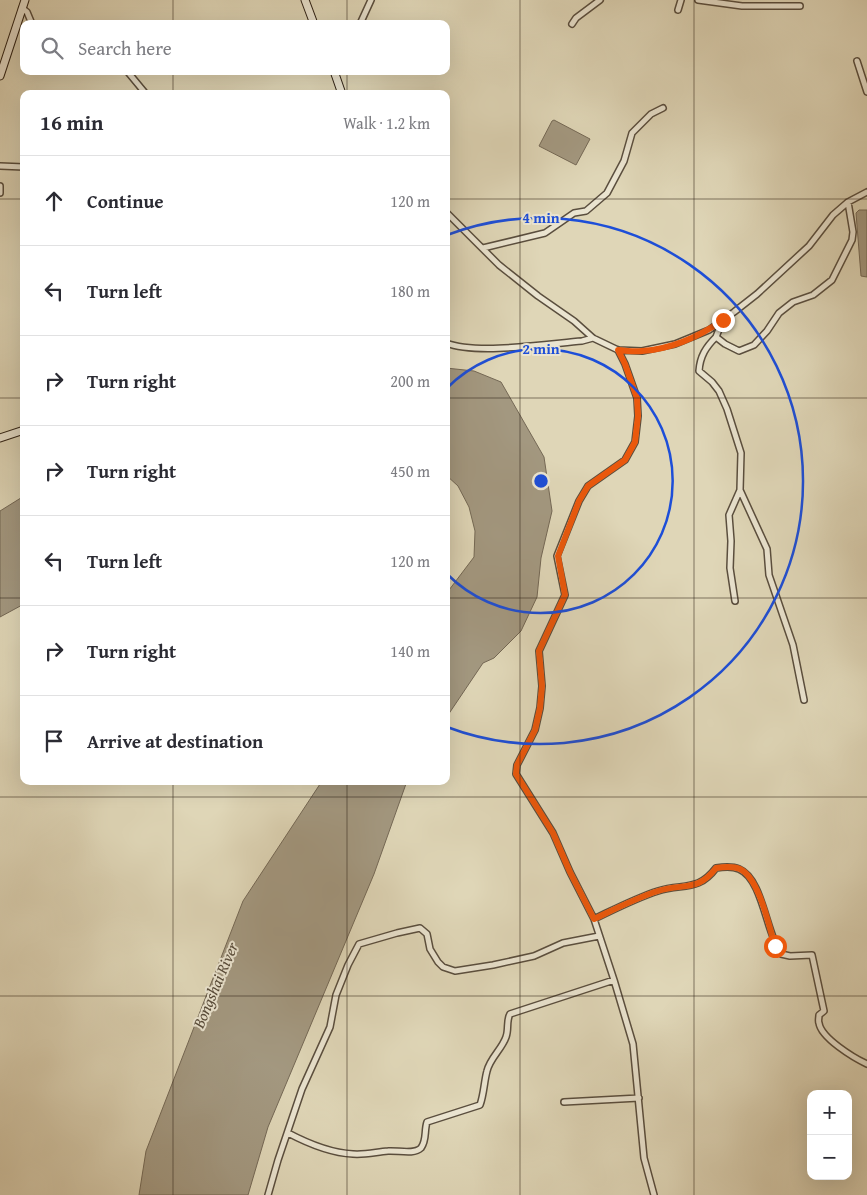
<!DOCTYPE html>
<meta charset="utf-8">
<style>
:root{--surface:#fff;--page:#f2f2f3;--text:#2b2b33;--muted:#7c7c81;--line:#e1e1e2}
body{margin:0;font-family:"Gentium Book Plus",serif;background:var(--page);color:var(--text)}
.controls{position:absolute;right:15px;bottom:15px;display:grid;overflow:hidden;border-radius:10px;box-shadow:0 5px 20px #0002}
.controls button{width:45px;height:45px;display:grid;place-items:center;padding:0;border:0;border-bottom:1px solid var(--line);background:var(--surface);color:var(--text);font:25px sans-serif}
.stop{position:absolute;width:15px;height:15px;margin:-11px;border:4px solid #ea580c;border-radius:50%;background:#fff}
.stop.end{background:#ea580c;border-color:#fff;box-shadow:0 1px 5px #0008}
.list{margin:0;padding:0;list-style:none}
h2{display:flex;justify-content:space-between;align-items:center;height:65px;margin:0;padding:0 20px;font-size:21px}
h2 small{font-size:16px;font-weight:400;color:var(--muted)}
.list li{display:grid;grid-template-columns:32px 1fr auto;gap:15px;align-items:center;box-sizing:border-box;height:90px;padding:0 20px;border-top:1px solid var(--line)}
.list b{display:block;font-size:19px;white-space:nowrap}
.list em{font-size:16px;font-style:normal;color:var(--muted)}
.icon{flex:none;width:28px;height:28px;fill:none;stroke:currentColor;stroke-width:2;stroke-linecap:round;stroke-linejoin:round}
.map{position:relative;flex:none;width:867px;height:1195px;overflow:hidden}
.search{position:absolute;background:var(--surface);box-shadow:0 5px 20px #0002;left:20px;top:20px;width:430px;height:55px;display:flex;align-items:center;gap:12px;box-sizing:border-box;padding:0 18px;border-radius:10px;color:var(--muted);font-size:19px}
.panel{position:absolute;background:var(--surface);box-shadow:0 5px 20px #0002;left:20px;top:90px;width:430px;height:695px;border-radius:10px}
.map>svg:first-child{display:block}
.water{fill:#a39880;stroke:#746855}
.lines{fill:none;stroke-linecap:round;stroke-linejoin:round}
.street-casing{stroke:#5a4e3e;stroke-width:8}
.secondary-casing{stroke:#2e2115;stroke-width:9}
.street{stroke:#eae4d0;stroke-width:5}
.secondary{stroke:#eae4d0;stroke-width:7}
.route{stroke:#ea580c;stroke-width:6}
.grid{fill:none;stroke:#2e2115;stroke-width:1;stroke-opacity:0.55}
.ring{fill:none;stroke:#1d4ed8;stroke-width:2.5}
.labels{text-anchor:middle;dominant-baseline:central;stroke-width:4;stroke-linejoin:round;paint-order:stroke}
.water-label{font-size:16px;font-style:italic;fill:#574b3a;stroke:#eae4d0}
.centre{fill:#1d4ed8;stroke:#eae4d0;stroke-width:2.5}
.ring-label{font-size:15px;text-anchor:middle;font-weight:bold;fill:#1d4ed8;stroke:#eae4d0;stroke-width:4;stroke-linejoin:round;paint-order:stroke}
</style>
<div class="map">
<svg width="867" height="1195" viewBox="0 0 867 1195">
<rect width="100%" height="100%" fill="#dfd6b7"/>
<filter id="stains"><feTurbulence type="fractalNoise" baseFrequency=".004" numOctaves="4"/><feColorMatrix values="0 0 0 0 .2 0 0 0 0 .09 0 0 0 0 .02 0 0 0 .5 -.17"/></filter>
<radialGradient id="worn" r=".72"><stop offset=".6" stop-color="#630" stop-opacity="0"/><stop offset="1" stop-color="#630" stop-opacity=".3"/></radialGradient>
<path class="water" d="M 554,120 L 590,139 L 576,165 L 539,146 L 552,121 Z
M 859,210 L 867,210 L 867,277 L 861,276 L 856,213 Z
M 446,368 L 474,371 L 501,382 L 544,457 L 552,511 L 541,558 L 537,597 L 521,631 L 494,658 L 483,663 L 446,718 L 446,594 L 474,557 L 475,531 L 469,507 L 458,486 L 446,475 Z
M 24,496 L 24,604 L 0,617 L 0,511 Z
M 322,781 L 407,781 L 374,874 L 268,1127 L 248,1195 L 139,1195 L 146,1151 L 243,901 Z"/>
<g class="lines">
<g class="street-casing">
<path id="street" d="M 698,0 L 742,6 L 800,6
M 22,8 L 27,12 L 32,24
M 678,10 L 681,0
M 360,24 L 371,0
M 572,24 L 576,18 L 600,0
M 857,61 L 867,92
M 127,71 L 146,94
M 0,166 L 24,167
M 0,186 L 0,193
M 446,212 L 499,265 L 538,296 L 574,321 L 593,338 L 618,350 L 642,351 L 675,344 L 709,330 L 734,312 L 757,294 L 809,246 L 833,215 L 848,202 L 867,192
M 483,248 L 545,233 L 574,213 L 586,211 L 607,193 L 624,161 L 632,133 L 651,114 L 663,108
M 723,319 L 716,337 L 725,344 L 739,351 L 754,345 L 767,331 L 779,313 L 793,302 L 813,295 L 832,280 L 852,240 L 853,232 L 848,202
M 716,337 C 706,347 700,356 699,371 L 712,382 L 719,391 L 727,409 L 741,453 L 740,490 L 729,515 L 731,541 L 730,568 L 735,601
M 446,343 C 477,355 547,344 582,341 L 593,338
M 618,350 L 625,364 L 637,398 L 638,416 L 635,442 L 625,460 L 588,486 L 579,501 L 557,556 L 565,595 L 539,651 L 542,686 L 540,708 L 535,730 L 517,765 L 516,774 L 553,833 L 570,872 L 594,919 L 614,980 L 633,1044 L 644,1158 L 654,1195
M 740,490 L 767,549 L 769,575 L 793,645 L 804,700
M 594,919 C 615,909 636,898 658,891 C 683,883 698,892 716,868 C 723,867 732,866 739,869 C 763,879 766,933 781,954 L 790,956 L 812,955 L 824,1011 L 819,1015 C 819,1018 818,1021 819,1023 C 821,1038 854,1058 867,1064
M 564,1102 L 639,1098
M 288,1133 C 307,1143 331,1153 353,1154 C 365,1155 376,1152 388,1151 C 397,1150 414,1155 421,1148 C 427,1140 424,1131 427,1122 L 480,1105 C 484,1094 484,1082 487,1071 C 490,1058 502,1049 506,1037 C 509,1029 506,1021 510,1014 L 614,980
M 268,1195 L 278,1160 L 302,1089 L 330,1027 L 336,995 L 348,965 L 359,944 L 397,933 L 420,928 L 427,934 L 430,949 L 438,962 L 443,967 L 455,971 L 493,965 L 534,956 L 563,943 L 599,936"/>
</g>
<g class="secondary-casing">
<path id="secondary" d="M 305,0 L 314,24
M 334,71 L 342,94
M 0,76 L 25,0
M 0,438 L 24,430"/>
</g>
<use href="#street" class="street"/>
<use href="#secondary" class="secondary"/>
</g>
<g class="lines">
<path class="route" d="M 723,320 C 700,336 671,349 642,351 C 634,352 626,351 618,350 L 625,364 L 637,398 L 638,416 L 635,442 L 625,460 L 588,486 L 579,501 L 558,556 L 565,595 L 539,651 L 542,686 L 540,708 L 535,730 L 517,765 L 516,774 L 553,833 L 570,872 L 594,919 C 615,909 636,898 658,891 C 683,883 698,892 716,868 C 723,867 733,866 740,869 C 759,878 769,926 775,946"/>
</g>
<path class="grid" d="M 173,0 L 173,24M 347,0 L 347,24M 520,0 L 520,1195M 694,0 L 694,1195M 173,71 L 173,94M 347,71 L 347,94M 0,199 L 24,199M 446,199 L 867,199M 0,398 L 24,398M 446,398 L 867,398M 0,598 L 24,598M 446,598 L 867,598M 173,781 L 173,1195M 347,781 L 347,1195M 0,797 L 867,797M 0,996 L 867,996"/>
<g class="ring">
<path d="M447 388A132 132 0 1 1 447 574"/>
<path d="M447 235A263 263 0 1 1 447 727"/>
</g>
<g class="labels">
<g class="water-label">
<text transform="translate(215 985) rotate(-67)">Bongshai River</text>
</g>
</g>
<circle cx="541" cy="481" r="8" class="centre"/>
<g class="ring-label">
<text x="541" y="223">4 min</text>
<text x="541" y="354">2 min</text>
</g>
<rect width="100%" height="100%" filter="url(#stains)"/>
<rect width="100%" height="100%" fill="url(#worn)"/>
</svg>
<div class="controls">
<button>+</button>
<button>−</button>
</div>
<div class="stop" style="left:775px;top:946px"></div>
<div class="stop end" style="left:723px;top:320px"></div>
<div class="search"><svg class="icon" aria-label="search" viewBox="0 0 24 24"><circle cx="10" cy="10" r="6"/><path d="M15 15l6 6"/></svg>Search here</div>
<section class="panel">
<h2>16 min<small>Walk · 1.2 km</small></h2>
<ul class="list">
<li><svg class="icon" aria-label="ahead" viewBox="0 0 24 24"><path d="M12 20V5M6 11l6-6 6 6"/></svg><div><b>Continue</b></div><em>120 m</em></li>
<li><svg class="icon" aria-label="left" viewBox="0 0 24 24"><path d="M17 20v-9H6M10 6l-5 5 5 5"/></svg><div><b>Turn left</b></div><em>180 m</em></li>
<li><svg class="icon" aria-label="right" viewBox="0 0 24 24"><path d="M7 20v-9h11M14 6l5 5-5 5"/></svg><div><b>Turn right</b></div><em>200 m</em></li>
<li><svg class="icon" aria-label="right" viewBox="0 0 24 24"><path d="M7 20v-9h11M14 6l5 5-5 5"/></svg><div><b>Turn right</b></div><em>450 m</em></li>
<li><svg class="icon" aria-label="left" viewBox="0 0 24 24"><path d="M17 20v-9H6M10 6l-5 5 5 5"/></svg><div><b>Turn left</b></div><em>120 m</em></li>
<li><svg class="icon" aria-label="right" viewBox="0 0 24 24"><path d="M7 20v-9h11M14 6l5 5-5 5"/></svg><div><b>Turn right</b></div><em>140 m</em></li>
<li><svg class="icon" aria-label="arrive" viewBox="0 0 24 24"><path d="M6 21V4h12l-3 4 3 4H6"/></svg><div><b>Arrive at destination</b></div></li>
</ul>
</section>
</div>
